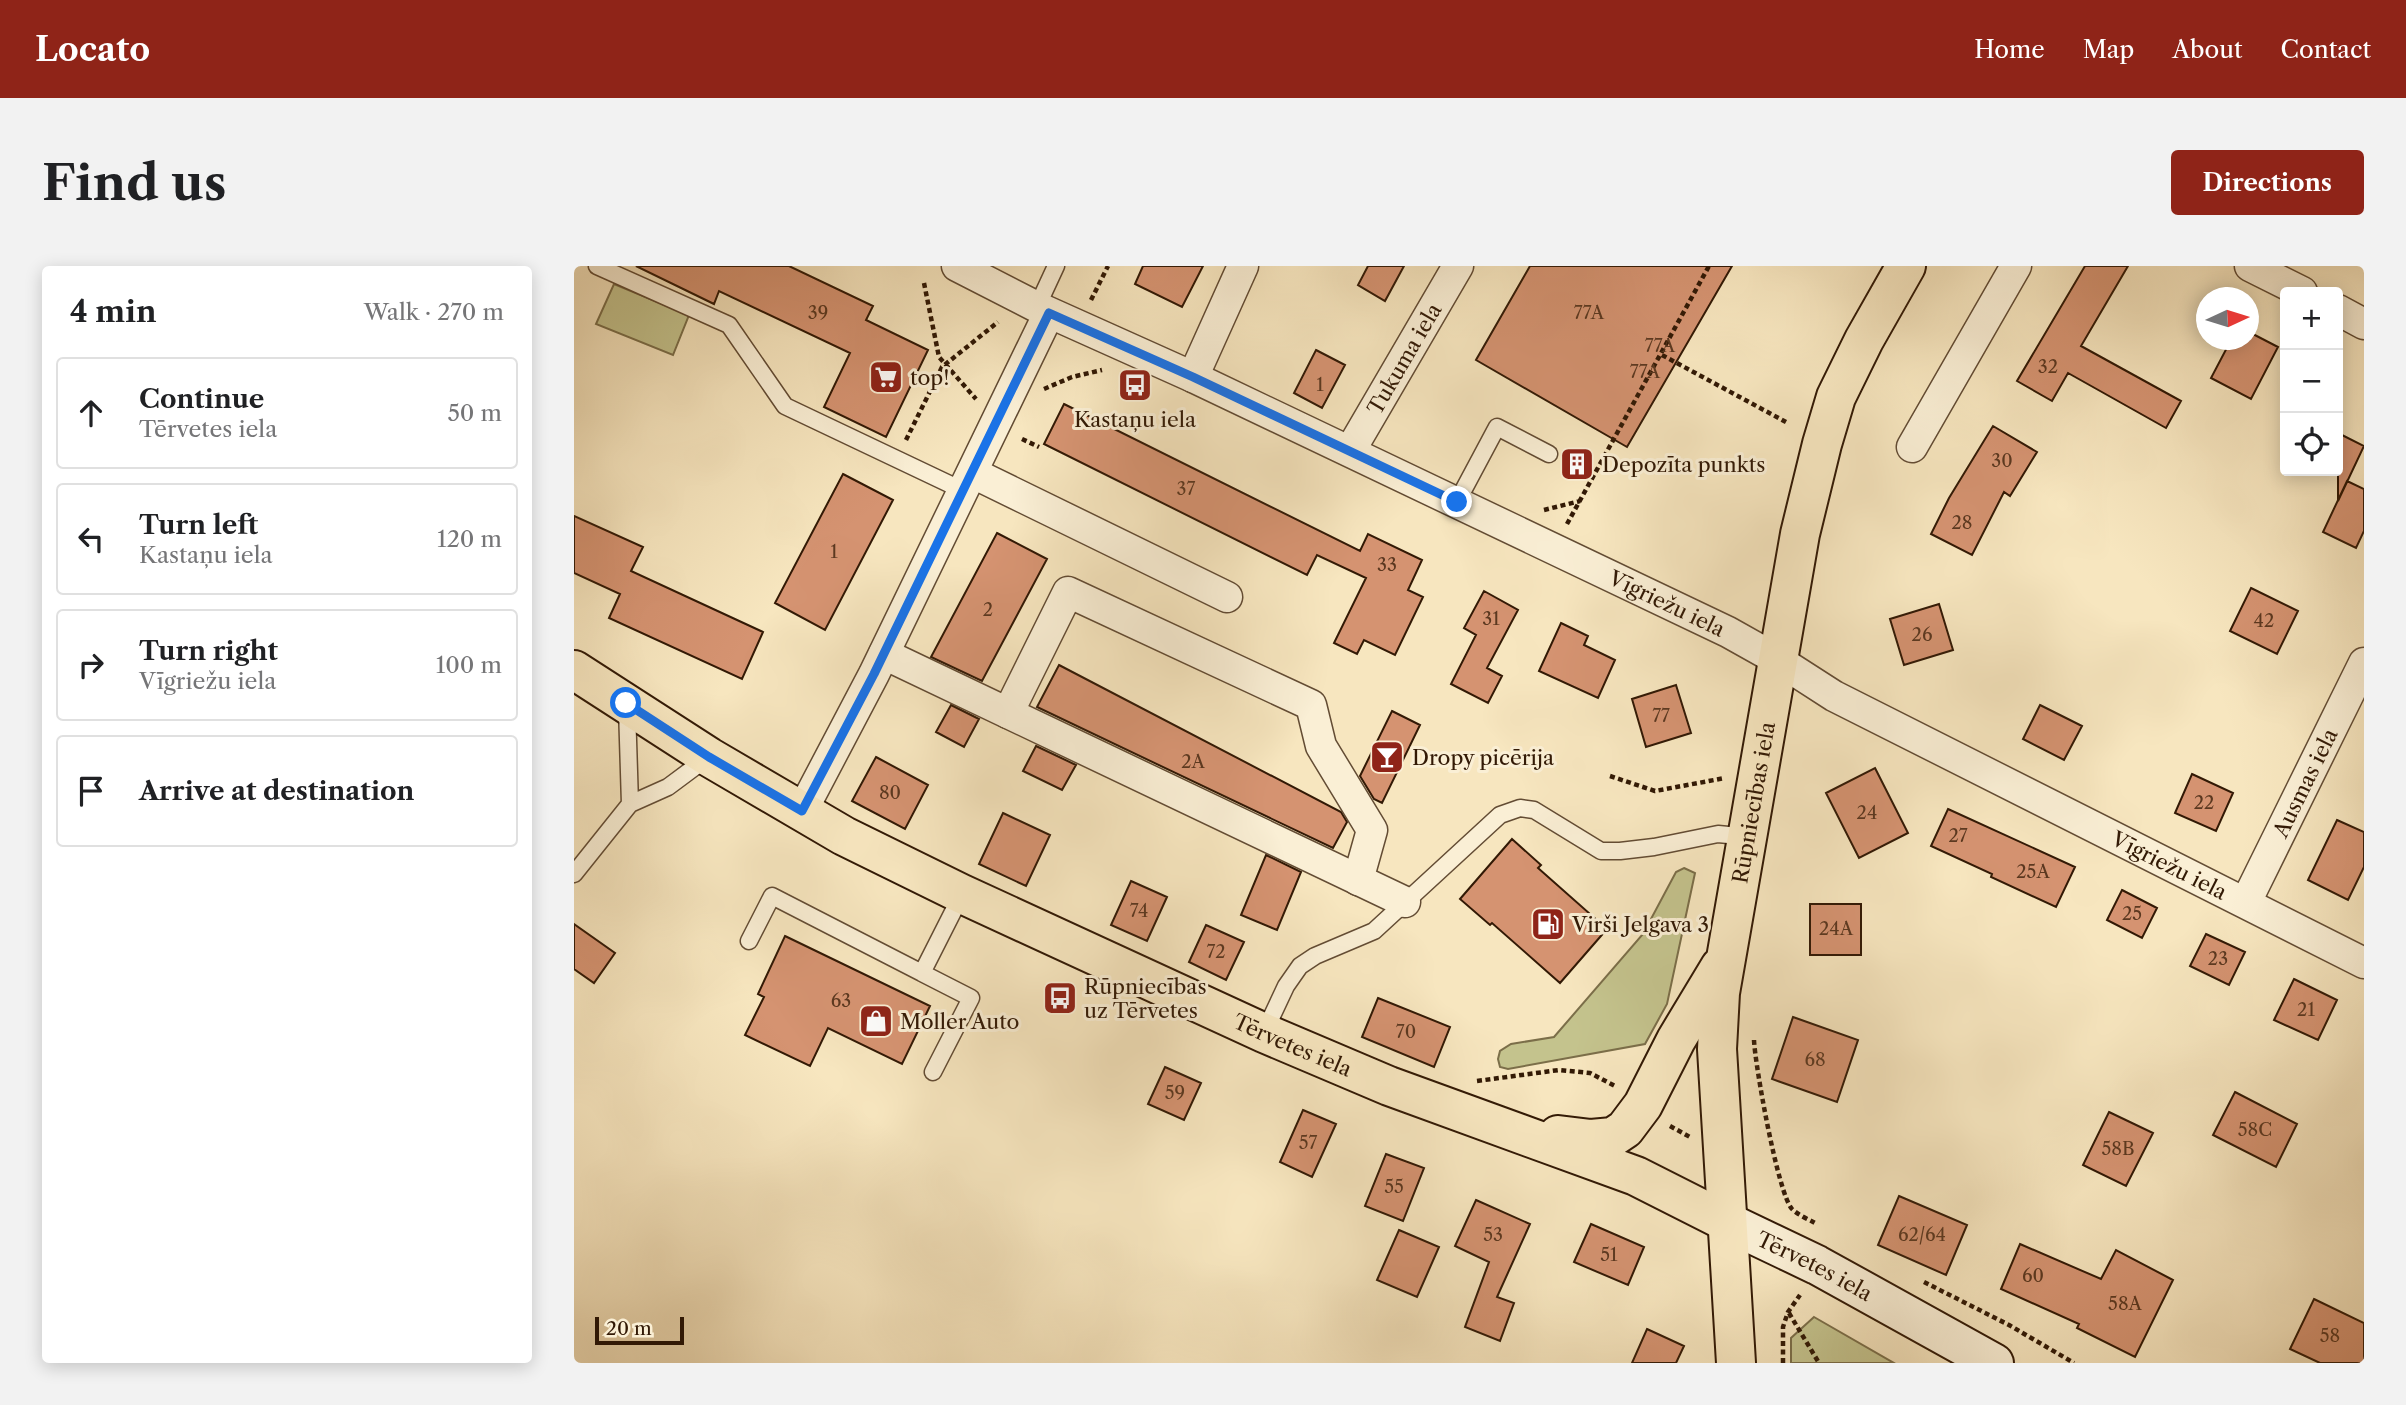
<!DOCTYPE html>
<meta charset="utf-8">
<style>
:root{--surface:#fff;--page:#f2f2f2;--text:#202124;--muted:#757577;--line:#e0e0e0;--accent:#8f2418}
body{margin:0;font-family:"Libre Caslon Text",serif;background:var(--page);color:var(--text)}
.controls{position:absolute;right:21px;top:21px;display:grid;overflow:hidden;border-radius:7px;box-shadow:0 4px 18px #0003}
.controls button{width:63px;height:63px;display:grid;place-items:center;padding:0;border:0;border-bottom:2px solid var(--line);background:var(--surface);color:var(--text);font:35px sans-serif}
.compass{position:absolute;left:1622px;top:21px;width:63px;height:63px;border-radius:50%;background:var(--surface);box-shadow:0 4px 18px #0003;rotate:86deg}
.scale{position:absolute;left:21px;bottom:18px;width:89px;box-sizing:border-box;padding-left:7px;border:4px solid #321905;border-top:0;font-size:19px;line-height:24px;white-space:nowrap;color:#321905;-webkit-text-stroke:5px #faefd5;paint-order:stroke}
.stop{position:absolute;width:21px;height:21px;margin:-16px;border:5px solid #1a73e8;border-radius:50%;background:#fff}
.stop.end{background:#1a73e8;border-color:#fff;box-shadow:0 2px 7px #0008}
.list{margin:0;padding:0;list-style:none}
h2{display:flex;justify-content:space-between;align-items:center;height:91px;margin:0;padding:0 28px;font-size:30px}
h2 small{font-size:23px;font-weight:400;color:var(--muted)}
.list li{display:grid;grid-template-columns:46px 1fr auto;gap:21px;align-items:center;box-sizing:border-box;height:112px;margin:0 14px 14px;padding:0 14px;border:2px solid var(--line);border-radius:7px}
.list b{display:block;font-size:26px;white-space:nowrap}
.list p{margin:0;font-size:23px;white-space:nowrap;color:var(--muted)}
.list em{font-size:23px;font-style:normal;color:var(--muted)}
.icon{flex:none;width:38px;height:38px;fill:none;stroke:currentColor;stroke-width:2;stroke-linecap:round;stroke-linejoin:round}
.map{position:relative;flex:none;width:1790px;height:1097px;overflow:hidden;border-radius:7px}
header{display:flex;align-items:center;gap:42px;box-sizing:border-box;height:98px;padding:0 35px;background:var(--accent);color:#fff}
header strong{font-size:33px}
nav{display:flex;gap:38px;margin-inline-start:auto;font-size:24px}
.intro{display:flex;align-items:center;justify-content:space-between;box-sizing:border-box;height:168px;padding:0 42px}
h1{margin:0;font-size:49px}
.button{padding:18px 32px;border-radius:7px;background:var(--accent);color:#fff;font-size:24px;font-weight:700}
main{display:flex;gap:42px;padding:0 42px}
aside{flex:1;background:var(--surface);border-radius:7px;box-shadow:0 4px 18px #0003}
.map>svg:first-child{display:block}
.green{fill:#c4c38d;stroke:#7b6e49;stroke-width:2}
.building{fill:#d59371;stroke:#321905;stroke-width:2}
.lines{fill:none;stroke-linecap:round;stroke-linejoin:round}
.service-casing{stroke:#634c34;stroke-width:19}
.minor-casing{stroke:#634c34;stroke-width:33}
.secondary-casing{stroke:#321905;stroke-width:42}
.primary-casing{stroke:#321905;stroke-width:42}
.path{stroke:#321905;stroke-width:4.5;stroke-dasharray:5 3.5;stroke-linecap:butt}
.service{stroke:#faefd5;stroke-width:16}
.minor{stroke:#faefd5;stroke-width:30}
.secondary{stroke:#faefd5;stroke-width:38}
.primary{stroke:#f7e6bf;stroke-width:38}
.route{stroke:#1a73e8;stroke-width:9}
.labels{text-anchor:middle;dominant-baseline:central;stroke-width:6;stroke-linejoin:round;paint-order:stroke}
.number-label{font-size:18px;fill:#5b3820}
.street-label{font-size:21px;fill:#321905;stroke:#faefd5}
.poi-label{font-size:21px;fill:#321905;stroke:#faefd5;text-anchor:start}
</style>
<header>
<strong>Locato</strong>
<nav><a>Home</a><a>Map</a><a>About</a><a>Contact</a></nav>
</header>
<div class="intro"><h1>Find us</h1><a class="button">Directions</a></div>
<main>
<aside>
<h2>4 min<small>Walk · 270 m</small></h2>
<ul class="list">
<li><svg class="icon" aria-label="ahead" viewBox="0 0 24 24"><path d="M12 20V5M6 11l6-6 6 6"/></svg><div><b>Continue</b><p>Tērvetes iela</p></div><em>50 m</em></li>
<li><svg class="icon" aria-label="left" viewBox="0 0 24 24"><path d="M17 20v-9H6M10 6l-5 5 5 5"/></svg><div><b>Turn left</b><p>Kastaņu iela</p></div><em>120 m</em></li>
<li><svg class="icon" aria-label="right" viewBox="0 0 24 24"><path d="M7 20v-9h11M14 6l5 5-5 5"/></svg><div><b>Turn right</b><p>Vīgriežu iela</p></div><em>100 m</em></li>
<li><svg class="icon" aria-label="arrive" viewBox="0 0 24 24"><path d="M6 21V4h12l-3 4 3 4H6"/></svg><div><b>Arrive at destination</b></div></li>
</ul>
</aside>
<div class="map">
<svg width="1790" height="1097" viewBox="0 0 1790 1097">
<rect width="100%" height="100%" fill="#f7e6bf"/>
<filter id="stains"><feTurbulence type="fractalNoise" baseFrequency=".00286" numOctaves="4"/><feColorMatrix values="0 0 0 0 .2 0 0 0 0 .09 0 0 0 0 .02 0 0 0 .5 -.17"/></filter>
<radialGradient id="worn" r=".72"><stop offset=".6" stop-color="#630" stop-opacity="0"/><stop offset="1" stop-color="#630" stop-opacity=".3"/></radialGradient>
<path class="green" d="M 40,18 L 115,49 L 99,89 L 22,58 Z
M 1110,602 L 1121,607 L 1093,738 L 1071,778 L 934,803 L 926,801 L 924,793 L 926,785 L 937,778 L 980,771 L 1069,668 L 1102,606 Z
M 1240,1051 L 1320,1097 L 1217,1097 L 1217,1072 Z"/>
<path class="building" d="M 62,0 L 215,0 L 299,40 L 292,54 L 354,84 L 312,171 L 250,141 L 276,87 L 145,25 L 140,38 Z
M 569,0 L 629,0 L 608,41 L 561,18 Z
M 794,0 L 830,0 L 811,35 L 784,19 Z
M 956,0 L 1158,0 L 1053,181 L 902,94 Z
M 1511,0 L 1554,0 L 1507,80 L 1607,135 L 1592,162 L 1494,107 L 1478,135 L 1443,115 Z
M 1675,66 L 1704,81 L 1677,133 L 1637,112 L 1657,74 L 1675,74 Z
M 742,84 L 771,99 L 748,142 L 720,127 Z
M 490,138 L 786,285 L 794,268 L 848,294 L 834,324 L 849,331 L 821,389 L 790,374 L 783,388 L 760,377 L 792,312 L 743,289 L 733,309 L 470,178 Z
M 1419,160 L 1463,186 L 1436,230 L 1430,226 L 1398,289 L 1357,268 L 1375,232 Z
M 1764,167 L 1790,180 L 1764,235 Z
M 269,208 L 319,234 L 251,364 L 201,337 Z
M 1773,215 L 1790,223 L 1790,265 L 1782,282 L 1749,266 Z
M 0,250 L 69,281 L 57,305 L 189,366 L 168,413 L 35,352 L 46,328 L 0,307 Z
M 423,267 L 473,293 L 408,415 L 357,391 Z
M 1677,322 L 1724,345 L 1703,388 L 1656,365 Z
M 910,325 L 944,344 L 913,402 L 928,410 L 914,437 L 877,418 L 902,369 L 890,362 Z
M 1365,338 L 1379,384 L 1330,399 L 1316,353 Z
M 987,357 L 1014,370 L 1010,379 L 1041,394 L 1024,432 L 965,405 Z
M 485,399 L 767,546 L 773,556 L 759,582 L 463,441 Z
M 1102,419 L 1117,467 L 1072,481 L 1058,433 Z
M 377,439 L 405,453 L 390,481 L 362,466 Z
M 1466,439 L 1508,460 L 1490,494 L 1449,473 Z
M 818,445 L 846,459 L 808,537 L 800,533 L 786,510 Z
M 462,480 L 502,499 L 488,524 L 449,505 Z
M 302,491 L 354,519 L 331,563 L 278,535 Z
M 1301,502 L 1334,567 L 1285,592 L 1252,527 Z
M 1618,508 L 1659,527 L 1642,565 L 1601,547 Z
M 1374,543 L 1501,601 L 1482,641 L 1417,611 L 1418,608 L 1357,580 Z
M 429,547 L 476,569 L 452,620 L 405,598 Z
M 1763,554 L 1790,566 L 1790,601 L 1774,634 L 1734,614 Z
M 938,573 L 967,599 L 964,602 L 1033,663 L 986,717 L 918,657 L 916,659 L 886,633 Z
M 692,589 L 727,606 L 703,664 L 667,649 Z
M 557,615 L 593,631 L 573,675 L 537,659 Z
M 1548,624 L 1583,642 L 1568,672 L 1533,654 Z
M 1236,638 L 1287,638 L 1287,689 L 1236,689 Z
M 0,658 L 41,687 L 20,717 L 0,703 Z
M 632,659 L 670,676 L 652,714 L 615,696 Z
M 1632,668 L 1671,686 L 1655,719 L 1616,700 Z
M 211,670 L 356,740 L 328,798 L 254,762 L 236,800 L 171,769 L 190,731 L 184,728 Z
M 1720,713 L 1763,734 L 1744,774 L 1700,754 Z
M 804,732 L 876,761 L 860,801 L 788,771 Z
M 1219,751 L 1284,774 L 1263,836 L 1198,813 Z
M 591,801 L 627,817 L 610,854 L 574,838 Z
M 1661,826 L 1723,858 L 1702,901 L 1639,869 Z
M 729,844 L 762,858 L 738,911 L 706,896 Z
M 1535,846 L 1579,867 L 1552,920 L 1509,899 Z
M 812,888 L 850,902 L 829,955 L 791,940 Z
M 1325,930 L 1393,959 L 1372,1009 L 1304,979 Z
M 902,934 L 956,958 L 923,1031 L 940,1037 L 926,1075 L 891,1061 L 915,996 L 881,980 Z
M 1017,958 L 1070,981 L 1054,1019 L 1000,996 Z
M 825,964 L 865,981 L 843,1031 L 803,1014 Z
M 1446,978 L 1527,1013 L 1542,984 L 1599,1014 L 1561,1091 L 1503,1062 L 1505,1058 L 1427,1023 Z
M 1740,1033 L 1790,1057 L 1790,1097 L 1746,1097 L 1716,1083 Z
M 1073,1063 L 1110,1080 L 1102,1097 L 1058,1097 Z"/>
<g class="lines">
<g class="service-casing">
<path id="service" d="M 23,0 L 155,59 L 211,140 L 390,225
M 463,41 L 482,0
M 883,236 L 923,161 L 975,188
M 53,442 L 56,538
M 0,608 L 56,538 L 94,521 L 133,492
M 175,675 L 198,630 L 348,707 L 388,628
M 348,707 L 397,732 L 359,806
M 690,767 L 712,720 L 726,700 L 741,690 L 800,665 L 926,549 L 946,542 L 960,544 L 1027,585 L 1046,585 L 1080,581 L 1144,568 L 1175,571"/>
</g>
<g class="minor-casing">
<g id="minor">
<path id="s1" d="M 383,0 L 463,41 L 619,111 L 1154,366 L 1204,394 L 1260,430 L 1790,697"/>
<path d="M 1676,0 L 1728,26"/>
<path d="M 1764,44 L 1790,58"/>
<path d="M 619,111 L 669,0"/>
<path d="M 1338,181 L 1442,0"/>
<path id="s2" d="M 776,185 L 884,0"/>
<path d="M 399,207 L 653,331"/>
<path d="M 310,388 L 831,636"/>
<path d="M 434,447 L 494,326 L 737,439 L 747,480 L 798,564 L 784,614"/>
<path d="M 228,545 L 300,408 L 475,47"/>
<path id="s3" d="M 1672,636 L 1790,397"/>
</g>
</g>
<g class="secondary-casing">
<g id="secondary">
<path id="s4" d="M 1153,956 L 1243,999 L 1420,1097"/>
</g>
</g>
<g class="primary-casing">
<g id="primary">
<path id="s5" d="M 0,404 L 135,491 L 270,570 L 388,628 L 690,767 L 815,820 L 1062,910 L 1153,956"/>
<path d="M 984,869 L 1017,873 L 1039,871 L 1051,863 L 1069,839 L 1102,774 L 1146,701"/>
<path id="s6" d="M 1162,1097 L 1143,783 L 1146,727 L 1226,268 L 1248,178 L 1262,131 L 1290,74 L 1332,0"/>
</g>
</g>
<path class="path" d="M 350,17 L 365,91 L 402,133
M 517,34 L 534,0
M 1088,89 L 1212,156
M 470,123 L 498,111 L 528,104
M 448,173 L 465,181
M 332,174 L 368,101 L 424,56
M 970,244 L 1006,235
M 993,258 L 1135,0
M 1036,510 L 1081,525 L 1151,512
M 1180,774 C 1181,799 1204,928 1218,943 C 1224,949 1234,953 1241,957
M 903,815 L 985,804 L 1016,807 L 1041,820
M 1096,860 L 1116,871
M 1350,1016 L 1435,1059 L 1500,1097
M 1215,1047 L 1245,1097
M 1209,1097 L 1209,1061 L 1214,1046 L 1226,1029"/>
<use href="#service" class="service"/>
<use href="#minor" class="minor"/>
<use href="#secondary" class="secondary"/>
<use href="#primary" class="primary"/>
</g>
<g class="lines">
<path class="route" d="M 52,437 L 135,491 L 228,545 L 300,408 L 475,47 L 619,111 L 883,236"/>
</g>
<defs>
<g id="supermarket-square" transform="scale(1.75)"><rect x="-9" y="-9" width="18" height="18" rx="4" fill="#8f2418" stroke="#faefd5"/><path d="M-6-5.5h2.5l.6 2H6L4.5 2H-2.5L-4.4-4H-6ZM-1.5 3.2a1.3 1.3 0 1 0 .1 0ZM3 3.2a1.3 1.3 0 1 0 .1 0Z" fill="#fff"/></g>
<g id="bus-square" transform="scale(1.75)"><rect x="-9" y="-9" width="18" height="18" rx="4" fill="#8f2418" stroke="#faefd5"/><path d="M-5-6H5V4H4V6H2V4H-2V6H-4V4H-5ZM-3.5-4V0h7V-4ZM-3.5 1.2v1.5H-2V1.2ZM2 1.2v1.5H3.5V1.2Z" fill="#fff"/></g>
<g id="building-square" transform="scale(1.75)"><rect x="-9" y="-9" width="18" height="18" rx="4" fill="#8f2418" stroke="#faefd5"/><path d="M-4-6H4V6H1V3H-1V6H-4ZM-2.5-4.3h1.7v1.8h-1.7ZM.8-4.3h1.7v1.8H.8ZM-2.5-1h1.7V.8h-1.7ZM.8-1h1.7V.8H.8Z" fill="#fff"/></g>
<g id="bar-square" transform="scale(1.75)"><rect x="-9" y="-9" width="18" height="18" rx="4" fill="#8f2418" stroke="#faefd5"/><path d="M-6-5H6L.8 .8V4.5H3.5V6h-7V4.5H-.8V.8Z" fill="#fff"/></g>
<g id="fuel-square" transform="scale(1.75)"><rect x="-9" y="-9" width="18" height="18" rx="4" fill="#8f2418" stroke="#faefd5"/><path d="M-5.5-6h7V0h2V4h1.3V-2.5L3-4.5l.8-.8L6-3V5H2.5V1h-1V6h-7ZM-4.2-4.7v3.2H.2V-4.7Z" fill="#fff"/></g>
<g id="shop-square" transform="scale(1.75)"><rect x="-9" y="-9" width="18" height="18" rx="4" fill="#8f2418" stroke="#faefd5"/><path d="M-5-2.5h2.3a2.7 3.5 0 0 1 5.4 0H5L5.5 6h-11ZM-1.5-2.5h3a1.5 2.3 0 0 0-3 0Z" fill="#fff"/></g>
</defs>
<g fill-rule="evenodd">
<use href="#supermarket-square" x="312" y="111"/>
<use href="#bus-square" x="561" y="119"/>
<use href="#building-square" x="1003" y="198"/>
<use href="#bar-square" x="813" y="491"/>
<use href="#fuel-square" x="974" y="658"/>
<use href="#bus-square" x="486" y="732"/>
<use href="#shop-square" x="302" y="755"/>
</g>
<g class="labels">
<g class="number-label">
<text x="244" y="47">39</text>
<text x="1015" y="47">77A</text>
<text x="1086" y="80">77A</text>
<text x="1474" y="101">32</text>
<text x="1071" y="106">77A</text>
<text x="746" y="119">1</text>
<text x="1428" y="195">30</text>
<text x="612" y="223">37</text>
<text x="1388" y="257">28</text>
<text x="260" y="286">1</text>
<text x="813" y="299">33</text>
<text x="414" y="344">2</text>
<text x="917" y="353">31</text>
<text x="1690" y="355">42</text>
<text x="1348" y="369">26</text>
<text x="1087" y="450">77</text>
<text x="619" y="496">2A</text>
<text x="316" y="527">80</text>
<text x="1630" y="537">22</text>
<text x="1293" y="547">24</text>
<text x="1384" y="570">27</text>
<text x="1459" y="606">25A</text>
<text x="565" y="645">74</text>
<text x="1558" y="648">25</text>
<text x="1262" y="663">24A</text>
<text x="642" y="686">72</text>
<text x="1644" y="693">23</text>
<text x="267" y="735">63</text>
<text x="1732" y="744">21</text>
<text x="832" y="766">70</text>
<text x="1241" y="794">68</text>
<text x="601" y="827">59</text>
<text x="1681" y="864">58C</text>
<text x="734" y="877">57</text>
<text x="1544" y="883">58B</text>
<text x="820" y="921">55</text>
<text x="919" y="969">53</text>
<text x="1348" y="969">62/64</text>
<text x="1035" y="989">51</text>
<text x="1459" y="1010">60</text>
<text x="1551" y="1038">58A</text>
<text x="1756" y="1070">58</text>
</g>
<g class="street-label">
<text stroke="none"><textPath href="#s2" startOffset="107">Tukuma iela</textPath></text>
<text stroke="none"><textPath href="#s1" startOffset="786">Vīgriežu iela</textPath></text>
<text stroke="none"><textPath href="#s3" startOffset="133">Ausmas iela</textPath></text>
<text stroke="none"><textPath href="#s6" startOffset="564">Rūpniecības iela</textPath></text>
<text stroke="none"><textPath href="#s1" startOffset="1353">Vīgriežu iela</textPath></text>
<text stroke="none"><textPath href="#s5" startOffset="812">Tērvetes iela</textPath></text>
<text stroke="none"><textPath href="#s4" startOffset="98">Tērvetes iela</textPath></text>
</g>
<g class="poi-label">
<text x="336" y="111">top!</text>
<text x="561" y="153" text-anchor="middle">Kastaņu iela</text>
<text x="1028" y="198">Depozīta punkts</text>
<text x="838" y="491">Dropy picērija</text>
<text x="998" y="658">Virši Jelgava 3</text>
<text x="510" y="720">Rūpniecības<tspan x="510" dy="24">uz Tērvetes</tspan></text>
<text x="326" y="755">Moller Auto</text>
</g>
</g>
<rect width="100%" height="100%" filter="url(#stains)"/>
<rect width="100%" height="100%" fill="url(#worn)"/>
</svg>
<div class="controls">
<button>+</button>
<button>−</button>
<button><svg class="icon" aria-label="locate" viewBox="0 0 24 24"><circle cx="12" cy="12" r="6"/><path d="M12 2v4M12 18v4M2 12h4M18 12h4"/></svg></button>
</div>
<svg class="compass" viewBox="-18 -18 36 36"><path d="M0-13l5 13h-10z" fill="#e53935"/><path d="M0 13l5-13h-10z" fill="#757577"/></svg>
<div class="scale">20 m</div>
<div class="stop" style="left:52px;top:437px"></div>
<div class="stop end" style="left:883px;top:236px"></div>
</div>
</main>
